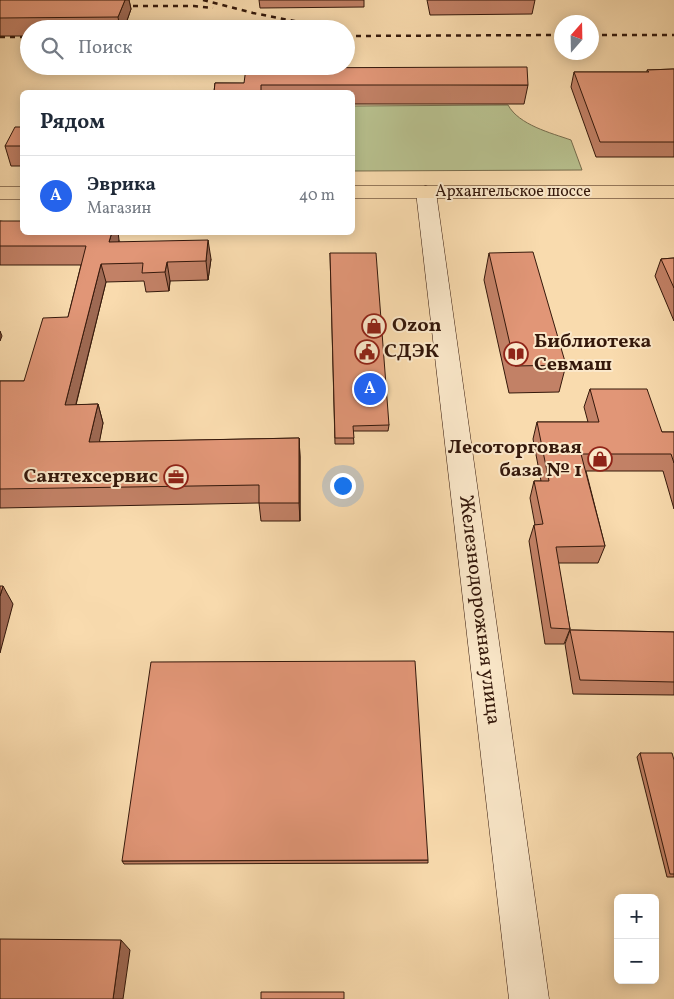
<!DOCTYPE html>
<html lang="ru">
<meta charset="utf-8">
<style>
:root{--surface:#fff;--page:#f2f2f3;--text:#1f2937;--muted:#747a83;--line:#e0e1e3;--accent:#2563eb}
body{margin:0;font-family:Vollkorn,serif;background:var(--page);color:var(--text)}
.controls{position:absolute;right:15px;bottom:15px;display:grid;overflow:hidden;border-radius:8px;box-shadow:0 2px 12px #0003}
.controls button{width:45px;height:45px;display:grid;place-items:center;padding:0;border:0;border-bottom:1px solid var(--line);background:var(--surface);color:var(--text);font:25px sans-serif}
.compass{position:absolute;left:554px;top:15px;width:45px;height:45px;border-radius:50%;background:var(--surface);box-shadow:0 2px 12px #0003;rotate:20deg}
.you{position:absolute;left:342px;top:485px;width:18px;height:18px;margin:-12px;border:4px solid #fff;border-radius:50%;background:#1a73e8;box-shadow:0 0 0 8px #1a73e833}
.badge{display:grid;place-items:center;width:32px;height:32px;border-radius:50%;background:var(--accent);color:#fff;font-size:16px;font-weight:700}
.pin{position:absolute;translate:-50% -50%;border:2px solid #fff;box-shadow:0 1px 5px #0006}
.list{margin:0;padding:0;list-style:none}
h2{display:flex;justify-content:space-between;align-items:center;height:65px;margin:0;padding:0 20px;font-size:21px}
h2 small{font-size:16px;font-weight:400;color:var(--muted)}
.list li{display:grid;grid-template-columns:32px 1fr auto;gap:15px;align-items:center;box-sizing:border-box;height:80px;padding:0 20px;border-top:1px solid var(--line)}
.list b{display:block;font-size:19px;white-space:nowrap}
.list p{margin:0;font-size:16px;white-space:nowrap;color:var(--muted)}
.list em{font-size:16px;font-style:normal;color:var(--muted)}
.icon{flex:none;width:28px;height:28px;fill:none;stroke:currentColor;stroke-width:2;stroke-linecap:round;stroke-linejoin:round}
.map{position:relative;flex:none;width:674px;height:999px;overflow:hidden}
.search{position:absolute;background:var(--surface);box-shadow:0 2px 12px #0003;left:20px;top:20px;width:335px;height:55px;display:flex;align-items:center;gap:12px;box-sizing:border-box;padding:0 18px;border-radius:28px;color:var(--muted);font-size:19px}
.panel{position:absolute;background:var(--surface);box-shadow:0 2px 12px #0003;left:20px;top:90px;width:335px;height:145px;border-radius:8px}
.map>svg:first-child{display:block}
.green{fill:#b8c18f;stroke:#766c4d}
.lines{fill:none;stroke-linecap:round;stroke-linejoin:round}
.secondary-casing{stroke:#34180b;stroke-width:1}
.primary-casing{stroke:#34180b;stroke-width:1}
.secondary{fill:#fbe8ca;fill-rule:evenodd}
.primary{fill:#f9dbae;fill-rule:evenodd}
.rail{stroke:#34180b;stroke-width:2.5;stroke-dasharray:5 5;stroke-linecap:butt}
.wall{fill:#c28166;stroke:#34180b}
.shaded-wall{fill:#9e6953;stroke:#34180b}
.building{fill:#e19677;stroke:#34180b}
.labels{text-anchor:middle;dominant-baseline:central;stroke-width:4;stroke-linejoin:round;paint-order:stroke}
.far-street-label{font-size:16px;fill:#34180b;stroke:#fbe8ca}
.poi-label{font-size:20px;font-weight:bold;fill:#34180b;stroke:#fbe8ca;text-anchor:start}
.street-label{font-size:20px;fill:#34180b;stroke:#fbe8ca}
</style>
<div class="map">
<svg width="674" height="999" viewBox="0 0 674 999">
<rect width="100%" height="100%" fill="#f9dbae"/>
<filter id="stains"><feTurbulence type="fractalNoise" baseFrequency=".004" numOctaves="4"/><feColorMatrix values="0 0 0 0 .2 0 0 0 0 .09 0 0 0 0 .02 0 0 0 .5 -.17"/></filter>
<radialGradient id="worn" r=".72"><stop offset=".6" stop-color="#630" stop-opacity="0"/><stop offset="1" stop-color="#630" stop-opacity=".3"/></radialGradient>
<path class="green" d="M 508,105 C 519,125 551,133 571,140 L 582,170 L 353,171 L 353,106 Z"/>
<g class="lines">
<g class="secondary-casing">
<path id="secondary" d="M 426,186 L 433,188 L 436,192 L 549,999 L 509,999 L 416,192 L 419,188 Z"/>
</g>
<g class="primary-casing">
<path id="primary" d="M 352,186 L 674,186 L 674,198 L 352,198 Z
M 0,187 L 22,187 L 22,199 L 0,199 Z"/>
</g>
<use href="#secondary" class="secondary"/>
<use href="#primary" class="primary"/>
<path class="rail" d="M 203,0 L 253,13 L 335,29
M 123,6 L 194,6 L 213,8
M 130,22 L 214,29
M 592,35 L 674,35
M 346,36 L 562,35
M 0,37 L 29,37"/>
</g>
<path class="wall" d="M 0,0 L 129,0 L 131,9 L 124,29 L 29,29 L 29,36 L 0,36 Z
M 259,0 L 364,0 L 364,7 L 260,8 Z
M 427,0 L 535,0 L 532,14 L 430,15 Z
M 674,69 L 674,157 L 596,157 L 571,87 L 574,72 L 647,72 L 647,70 Z
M 215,83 L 528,85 L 524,104 L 352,104 L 352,92 L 214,92 Z
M 22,127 L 22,166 L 11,166 L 5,146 Z
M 0,221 L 119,240 L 119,242 L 211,259 L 208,280 L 170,281 L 169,291 L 146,292 L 144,281 L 106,282 L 76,405 L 98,404 L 103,423 L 99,442 L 299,438 L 300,457 L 300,521 L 261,521 L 259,503 L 0,508 L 0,381 L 24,381 L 68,317 L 81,265 L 0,265 Z
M 330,253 L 389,425 L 388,431 L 353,431 L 354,444 L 335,444 Z
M 489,253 L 566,365 L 559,392 L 509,393 L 484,280 Z
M 674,258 L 674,321 L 655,276 L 661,259 Z
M 590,389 L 662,432 L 674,432 L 674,509 L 663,471 L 586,471 L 605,546 L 598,563 L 558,563 L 570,629 L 564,644 L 545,644 L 529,541 L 534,525 L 535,525 L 530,498 L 534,481 L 541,481 L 533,439 L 537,422 L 588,422 L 584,407 Z
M 570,630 L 674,632 L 674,695 L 573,694 L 565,644 Z
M 640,753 L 674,760 L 674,877 L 667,877 L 637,757 Z
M 428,860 L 428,863 L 124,864 L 122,861 Z"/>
<path class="shaded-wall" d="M 125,0 L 129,0 L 131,9 L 124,29 L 120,29 L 118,17 Z
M 112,232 L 118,232 L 119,240 L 114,261 L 109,242 Z
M 208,240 L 211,259 L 208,280 L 206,261 Z
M 167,262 L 170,281 L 169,291 L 165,272 Z
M 101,264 L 106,282 L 71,424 L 65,405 Z
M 0,331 L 2,336 L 0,341 Z
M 98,404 L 103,423 L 96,460 L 89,442 Z
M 299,438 L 300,457 L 300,521 L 299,503 Z
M 3,586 L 13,604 L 0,653 L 0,596 Z
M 121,940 L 130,950 L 123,999 L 113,999 Z"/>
<path class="building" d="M 0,0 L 125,0 L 118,17 L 0,18 Z
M 527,67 L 528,85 L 261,85 L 261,92 L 214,92 L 215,83 L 244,83 L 246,68 Z
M 674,69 L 674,142 L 600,142 L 574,72 L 649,72 L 647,70 Z
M 15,127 L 22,127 L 22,146 L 5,146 Z
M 0,221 L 22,221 L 22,232 L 112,232 L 109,242 L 208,240 L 206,261 L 167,262 L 165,272 L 142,273 L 143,263 L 101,264 L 65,405 L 98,404 L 89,442 L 299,438 L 299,503 L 259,503 L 259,485 L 0,489 L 0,381 L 24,381 L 43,318 L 68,317 L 86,246 L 0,246 Z
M 533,252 L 566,365 L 515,366 L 489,253 Z
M 330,253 L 376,253 L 389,425 L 353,426 L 354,438 L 335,438 Z
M 674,258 L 674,288 L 661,259 Z
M 590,389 L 647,389 L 662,432 L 674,432 L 674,463 L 671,454 L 581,454 L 605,546 L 556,547 L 570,629 L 551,628 L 534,525 L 543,524 L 534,481 L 549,481 L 537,422 L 599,422 Z
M 0,586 L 3,586 L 0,596 Z
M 570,630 L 674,632 L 674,682 L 580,680 Z
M 415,661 L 428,860 L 122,861 L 151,662 Z
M 640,753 L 672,753 L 674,760 L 674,874 L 670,874 Z
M 0,939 L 121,940 L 113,999 L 0,999 Z
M 261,992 L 344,992 L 344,999 L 261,999 Z"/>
<defs>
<g id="shop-ring" transform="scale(1.25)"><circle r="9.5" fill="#fbe8ca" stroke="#8f2418" stroke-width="1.5"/><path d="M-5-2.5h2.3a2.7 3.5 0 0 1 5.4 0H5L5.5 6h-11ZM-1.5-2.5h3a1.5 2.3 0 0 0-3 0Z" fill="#8f2418"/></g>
<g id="civic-ring" transform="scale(1.25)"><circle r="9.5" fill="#fbe8ca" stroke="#8f2418" stroke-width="1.5"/><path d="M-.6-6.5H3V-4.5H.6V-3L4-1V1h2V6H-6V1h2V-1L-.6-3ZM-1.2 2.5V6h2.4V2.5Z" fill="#8f2418"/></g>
<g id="library-ring" transform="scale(1.25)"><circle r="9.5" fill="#fbe8ca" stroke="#8f2418" stroke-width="1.5"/><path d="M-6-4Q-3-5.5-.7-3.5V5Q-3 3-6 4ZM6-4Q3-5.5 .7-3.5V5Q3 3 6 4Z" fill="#8f2418"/></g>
<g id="office-ring" transform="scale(1.25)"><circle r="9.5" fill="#fbe8ca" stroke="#8f2418" stroke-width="1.5"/><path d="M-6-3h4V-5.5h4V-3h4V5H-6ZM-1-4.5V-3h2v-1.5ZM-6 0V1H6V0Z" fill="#8f2418"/></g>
</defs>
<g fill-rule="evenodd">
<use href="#shop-ring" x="374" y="326"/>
<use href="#civic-ring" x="367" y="352"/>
<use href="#library-ring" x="516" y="354"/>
<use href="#shop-ring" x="600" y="459"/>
<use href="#office-ring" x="176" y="477"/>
</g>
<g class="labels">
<g class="far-street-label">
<text x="513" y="192">Архангельское шоссе</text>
</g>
<g class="poi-label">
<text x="392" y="326">Ozon</text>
<text x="534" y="342">Библиотека<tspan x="534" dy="23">Севмаш</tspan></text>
<text x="384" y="352">СДЭК</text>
<text x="582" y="448" text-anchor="end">Лесоторговая<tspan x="582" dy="23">база № 1</tspan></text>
<text x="158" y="477" text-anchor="end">Сантехсервис</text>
</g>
<g class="street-label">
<text transform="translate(479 610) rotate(83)">Железнодорожная улица</text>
</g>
</g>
<rect width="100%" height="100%" filter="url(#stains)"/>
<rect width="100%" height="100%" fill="url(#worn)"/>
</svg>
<div class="controls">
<button>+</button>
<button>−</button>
</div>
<svg class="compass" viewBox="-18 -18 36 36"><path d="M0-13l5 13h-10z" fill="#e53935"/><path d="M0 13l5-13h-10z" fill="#747a83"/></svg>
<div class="you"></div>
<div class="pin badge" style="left:370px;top:389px">A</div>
<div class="search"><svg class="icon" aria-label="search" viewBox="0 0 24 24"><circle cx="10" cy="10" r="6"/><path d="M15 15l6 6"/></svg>Поиск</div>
<section class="panel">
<h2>Рядом<small></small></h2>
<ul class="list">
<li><span class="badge">A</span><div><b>Эврика</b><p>Магазин</p></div><em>40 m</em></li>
</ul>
</section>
</div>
